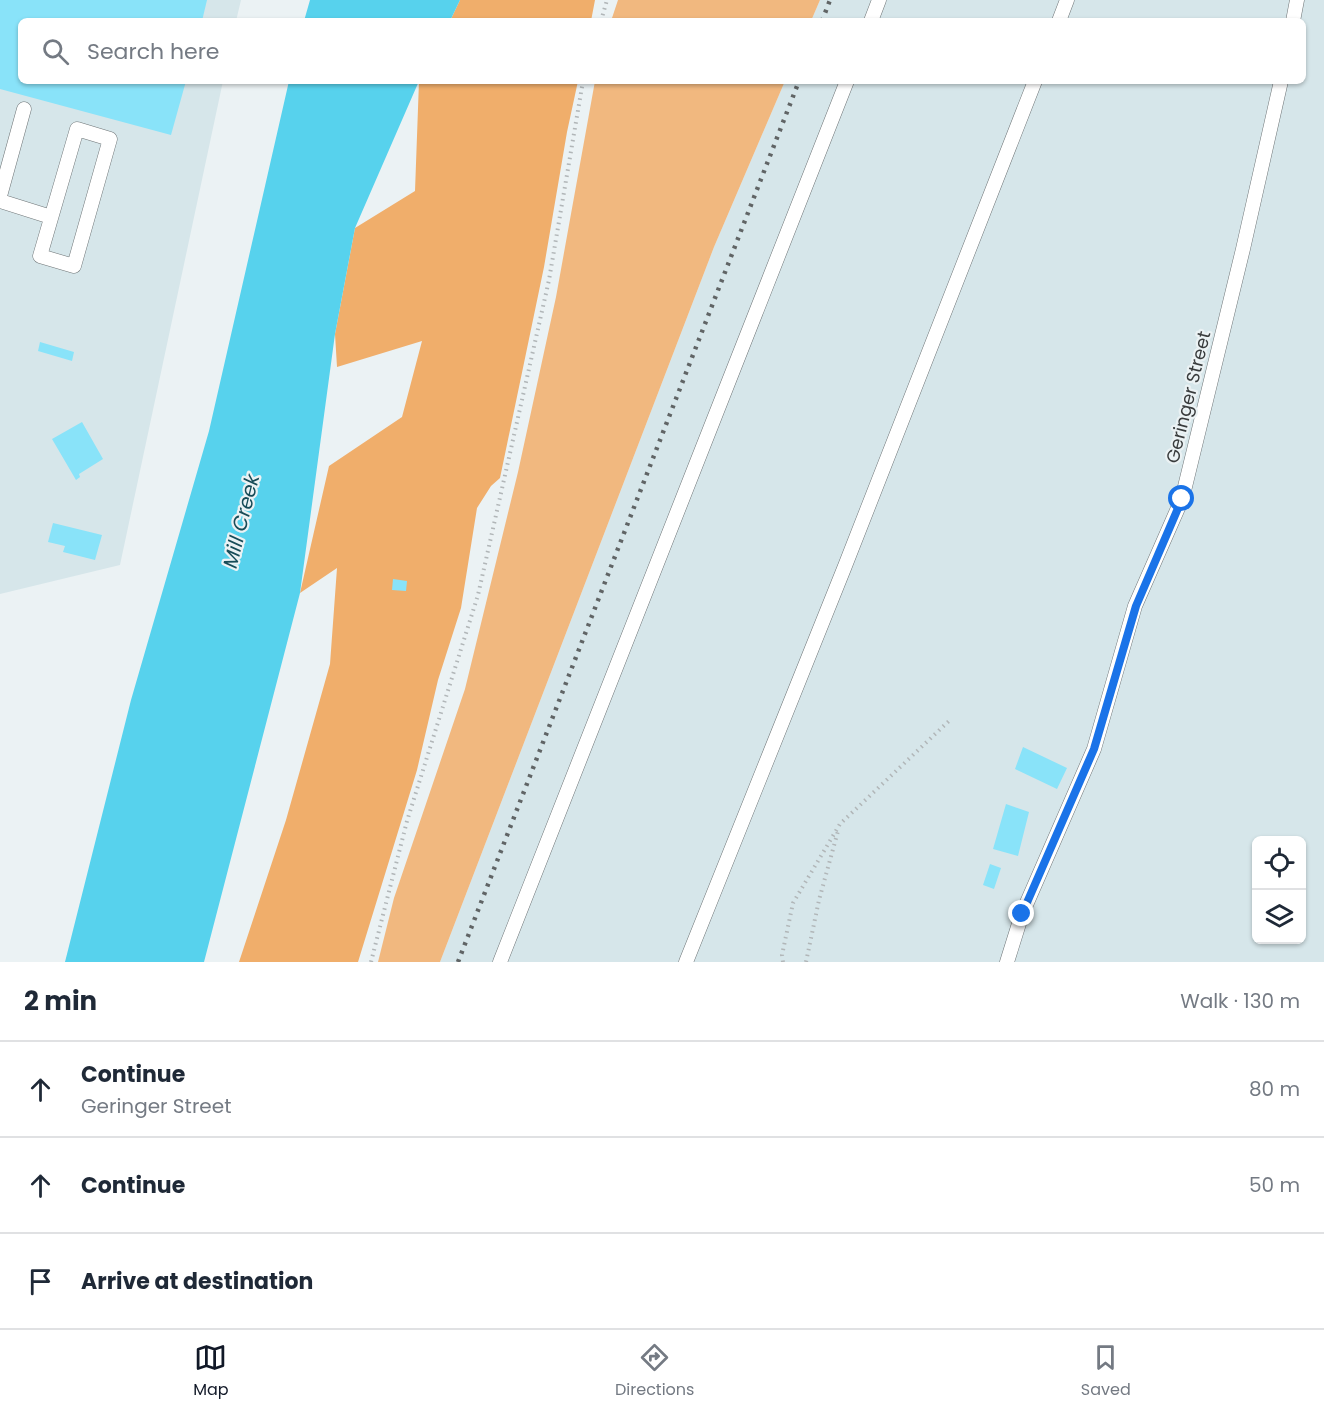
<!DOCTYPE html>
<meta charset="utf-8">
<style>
:root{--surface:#fff;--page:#f6f6f7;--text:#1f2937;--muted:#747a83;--line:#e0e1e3;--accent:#111827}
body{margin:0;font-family:Poppins,sans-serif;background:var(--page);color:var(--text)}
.controls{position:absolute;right:18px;bottom:18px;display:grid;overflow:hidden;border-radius:9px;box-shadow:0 2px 4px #0004}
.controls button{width:54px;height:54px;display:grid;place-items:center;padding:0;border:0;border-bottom:2px solid var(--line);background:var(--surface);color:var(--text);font:30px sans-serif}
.stop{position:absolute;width:18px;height:18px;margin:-14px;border:4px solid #1a73e8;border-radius:50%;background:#fff}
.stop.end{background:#1a73e8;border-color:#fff;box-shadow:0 2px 6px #0008}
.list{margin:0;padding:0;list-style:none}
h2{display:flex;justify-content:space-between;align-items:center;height:78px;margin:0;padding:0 24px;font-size:26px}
h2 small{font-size:20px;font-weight:400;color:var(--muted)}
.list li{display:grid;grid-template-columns:39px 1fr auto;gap:18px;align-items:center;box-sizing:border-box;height:96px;padding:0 24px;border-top:2px solid var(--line)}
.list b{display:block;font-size:22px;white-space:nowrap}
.list p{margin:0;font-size:20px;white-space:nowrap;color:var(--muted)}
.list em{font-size:20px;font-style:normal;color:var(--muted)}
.icon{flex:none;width:33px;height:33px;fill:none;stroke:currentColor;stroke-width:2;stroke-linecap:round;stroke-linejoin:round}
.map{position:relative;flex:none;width:1324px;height:962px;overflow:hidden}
.search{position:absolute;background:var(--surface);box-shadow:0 2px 4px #0004;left:18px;right:18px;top:18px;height:66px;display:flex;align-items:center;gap:15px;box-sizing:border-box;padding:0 21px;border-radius:9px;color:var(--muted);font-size:22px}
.sheet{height:366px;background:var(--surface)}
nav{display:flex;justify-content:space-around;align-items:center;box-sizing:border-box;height:84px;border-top:2px solid var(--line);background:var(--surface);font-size:16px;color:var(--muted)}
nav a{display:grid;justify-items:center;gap:3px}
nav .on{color:var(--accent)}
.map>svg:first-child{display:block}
.built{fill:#d6e6ea;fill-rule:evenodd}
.green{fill:#f1b87f}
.forest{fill:#f0ae6b}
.water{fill:#57d2ed}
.building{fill:#89e3f9}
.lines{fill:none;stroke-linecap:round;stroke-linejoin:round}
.lane-casing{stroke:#6f7577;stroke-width:15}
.path{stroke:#b1b6b8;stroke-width:4;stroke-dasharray:1.5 4.5;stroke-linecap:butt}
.lane{stroke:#fff;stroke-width:14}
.rail{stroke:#606465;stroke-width:4.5;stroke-dasharray:3 6;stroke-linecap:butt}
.route{stroke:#1a73e8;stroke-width:8}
.labels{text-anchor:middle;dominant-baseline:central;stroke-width:4.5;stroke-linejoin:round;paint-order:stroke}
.street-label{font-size:18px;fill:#393c3d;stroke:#ebf2f4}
.water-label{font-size:20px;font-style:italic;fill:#174c58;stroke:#ebf2f4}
</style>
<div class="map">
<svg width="1324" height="962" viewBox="0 0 1324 962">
<rect width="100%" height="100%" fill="#ebf2f4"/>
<path class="built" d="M 0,0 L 241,0 L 236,21 L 21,21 L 21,81 L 223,81 L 120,565 L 0,594 Z
M 820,0 L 1324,0 L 1324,962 L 440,962 L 714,247 L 785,81 L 1303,81 L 1303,21 L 811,21 ZM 1256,840 L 1302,840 L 1302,940 L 1256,940 Z"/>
<path class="green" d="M 618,0 L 820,0 L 811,21 L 611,21 Z
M 595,81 L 785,81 L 714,247 L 440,962 L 378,962 L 394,898 L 465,689 L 518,472 L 556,297 Z"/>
<path class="forest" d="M 460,0 L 595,0 L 591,21 L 450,21 Z
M 419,81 L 578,81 L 567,132 L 544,267 L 500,478 L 491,486 L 477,508 L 461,608 L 438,680 L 417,770 L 358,962 L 239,962 L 286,820 L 330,664 L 337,568 L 300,593 L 329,466 L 402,417 L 422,341 L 337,367 L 335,334 L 355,228 L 415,191 Z"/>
<path class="water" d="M 310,0 L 460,0 L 450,21 L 304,21 Z
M 289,81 L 419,81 L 355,228 L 335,334 L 300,593 L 204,962 L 65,962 L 131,700 L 209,431 Z"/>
<path class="building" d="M 0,0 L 207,0 L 202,21 L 21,21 L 21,81 L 186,81 L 171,135 L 0,89 Z
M 40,342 L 74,352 L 72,361 L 38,351 Z
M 82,422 L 103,459 L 79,474 L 80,477 L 76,480 L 52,439 Z
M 53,523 L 102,535 L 95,560 L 63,552 L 65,546 L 48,542 Z
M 393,579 L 407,581 L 406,591 L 392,590 Z
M 1023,747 L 1067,768 L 1057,789 L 1015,769 Z
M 1006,804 L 1029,812 L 1018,856 L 993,849 Z
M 990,864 L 1001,868 L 994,889 L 983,885 Z"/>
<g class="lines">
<g class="lane-casing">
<path id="lane" d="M 871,21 L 879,0
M 1059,21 L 1067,0
M 1293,21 L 1297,0
M 77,129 L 110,139 L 74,266 L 40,256 Z
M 0,196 L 24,109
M 0,201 L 51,217
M 500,962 L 847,81
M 686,962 L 845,566 L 1035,81
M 1007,962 L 1022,914 L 1094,749 L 1135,606 L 1182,499 L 1243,249 L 1281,81"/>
</g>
<path class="path" d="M 601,21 L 607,0
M 371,962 L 407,821 L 478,595 L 549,280 L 583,81
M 783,962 L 782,955 L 793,903 L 840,824 L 950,720
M 806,962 L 819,900 L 838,831"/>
<use href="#lane" class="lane"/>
<path class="rail" d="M 822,21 L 830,0
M 458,962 L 799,81"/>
</g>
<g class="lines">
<path class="route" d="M 1022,914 L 1094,749 L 1136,606 L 1182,499"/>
</g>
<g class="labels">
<g class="street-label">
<text transform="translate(1188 397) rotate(-76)">Geringer Street</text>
</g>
<g class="water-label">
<text transform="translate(241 521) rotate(-76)">Mill Creek</text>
</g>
</g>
</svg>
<div class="controls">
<button><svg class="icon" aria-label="locate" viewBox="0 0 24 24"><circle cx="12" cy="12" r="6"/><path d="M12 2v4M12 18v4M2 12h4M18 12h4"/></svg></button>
<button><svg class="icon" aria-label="layers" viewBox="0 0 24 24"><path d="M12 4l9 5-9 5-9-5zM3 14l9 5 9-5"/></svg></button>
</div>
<div class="stop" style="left:1182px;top:499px"></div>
<div class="stop end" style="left:1022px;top:914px"></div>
<div class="search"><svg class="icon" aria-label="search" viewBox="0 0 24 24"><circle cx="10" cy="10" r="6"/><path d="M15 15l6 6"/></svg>Search here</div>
</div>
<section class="sheet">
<h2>2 min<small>Walk · 130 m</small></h2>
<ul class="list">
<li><svg class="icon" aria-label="ahead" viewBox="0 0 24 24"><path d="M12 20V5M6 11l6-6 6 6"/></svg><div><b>Continue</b><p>Geringer Street</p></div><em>80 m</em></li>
<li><svg class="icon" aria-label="ahead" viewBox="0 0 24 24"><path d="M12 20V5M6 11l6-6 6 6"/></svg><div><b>Continue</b></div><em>50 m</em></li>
<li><svg class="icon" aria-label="arrive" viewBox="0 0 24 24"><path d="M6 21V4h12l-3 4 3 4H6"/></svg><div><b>Arrive at destination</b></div></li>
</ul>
</section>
<nav>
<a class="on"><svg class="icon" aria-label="map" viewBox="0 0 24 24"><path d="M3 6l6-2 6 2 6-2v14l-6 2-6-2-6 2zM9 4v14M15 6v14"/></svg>Map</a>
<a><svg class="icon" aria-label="directions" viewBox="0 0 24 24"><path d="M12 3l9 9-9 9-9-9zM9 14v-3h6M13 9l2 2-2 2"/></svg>Directions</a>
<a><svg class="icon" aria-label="saved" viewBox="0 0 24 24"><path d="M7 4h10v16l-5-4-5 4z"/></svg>Saved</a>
</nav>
